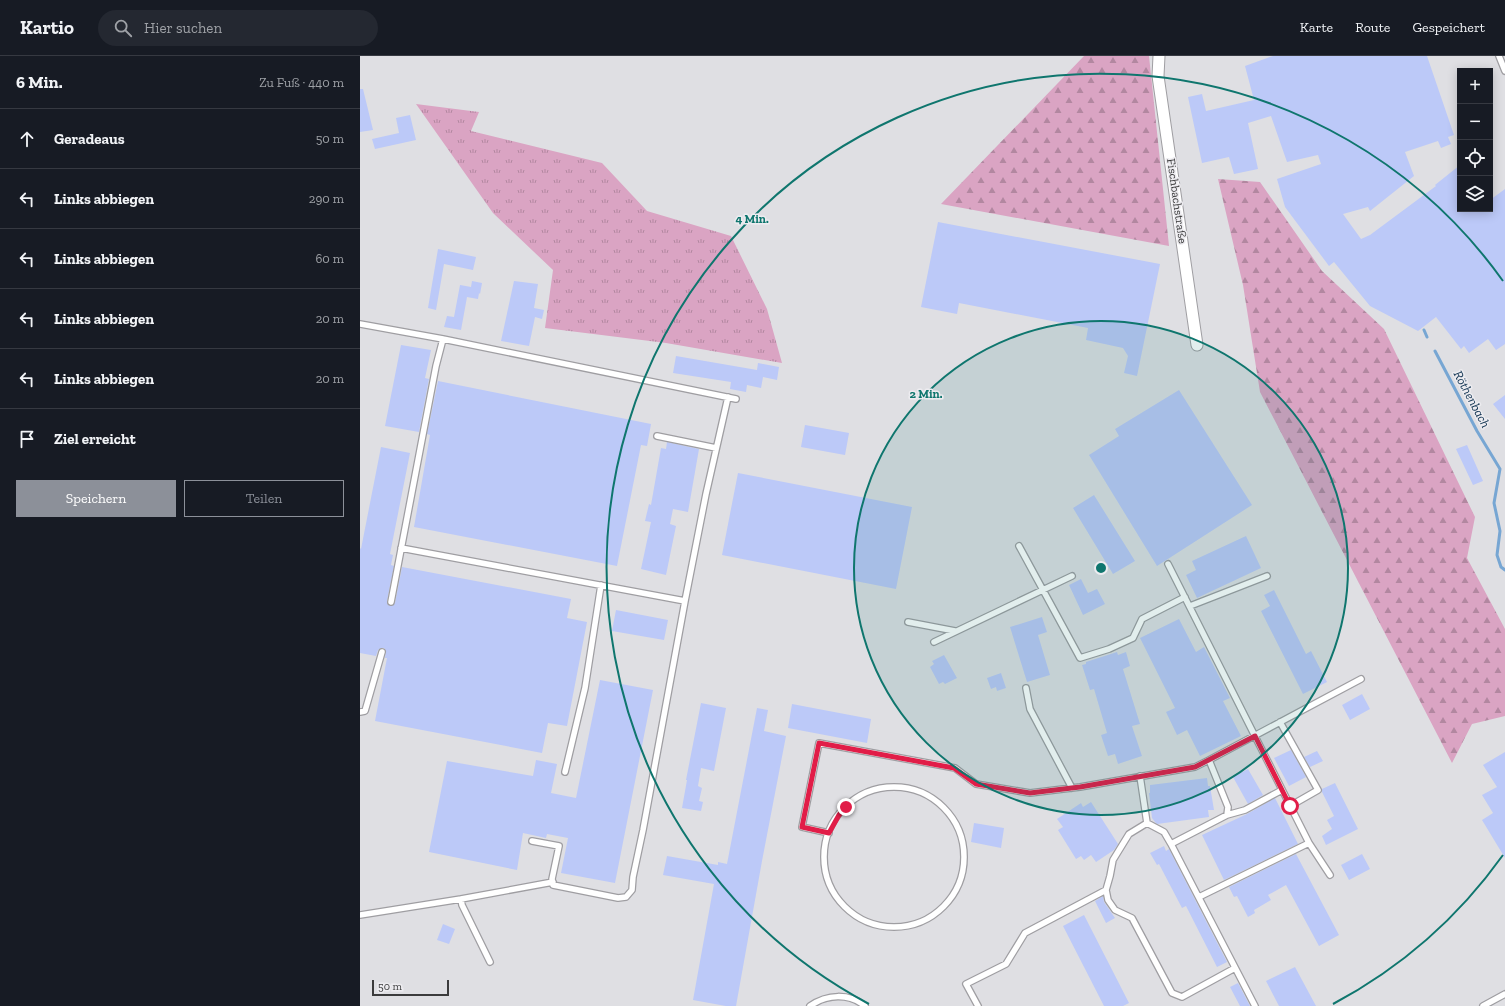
<!DOCTYPE html>
<html lang="de">
<meta charset="utf-8">
<style>
:root{--surface:#171b24;--page:#242831;--text:#f1f3f6;--muted:#9ea1a6;--line:#363941;--accent:#8c9099}
body{margin:0;font-family:"Zilla Slab",serif;background:var(--page);color:var(--text)}
.controls{position:absolute;right:12px;top:12px;display:grid;overflow:hidden;border-radius:0px;box-shadow:0 2px 10px #0003}
.controls button{width:36px;height:36px;display:grid;place-items:center;padding:0;border:0;border-bottom:1px solid var(--line);background:var(--surface);color:var(--text);font:20px sans-serif}
.scale{position:absolute;left:12px;bottom:10px;width:77px;box-sizing:border-box;padding-left:4px;border:2px solid #3b3b3c;border-top:0;font-size:11px;line-height:14px;white-space:nowrap;color:#3b3b3c;-webkit-text-stroke:3px #edecf0;paint-order:stroke}
.stop{position:absolute;width:12px;height:12px;margin:-9px;border:3px solid #e11d48;border-radius:50%;background:#fff}
.stop.end{background:#e11d48;border-color:#fff;box-shadow:0 1px 4px #0008}
.list{margin:0;padding:0;list-style:none}
h2{display:flex;justify-content:space-between;align-items:center;height:52px;margin:0;padding:0 16px;font-size:17px}
h2 small{font-size:13px;font-weight:400;color:var(--muted)}
.list li{display:grid;grid-template-columns:26px 1fr auto;gap:12px;align-items:center;box-sizing:border-box;height:60px;padding:0 16px;border-top:1px solid var(--line)}
.list b{display:block;font-size:15px;white-space:nowrap}
.list em{font-size:13px;font-style:normal;color:var(--muted)}
.actions{display:flex;gap:8px;padding:12px 16px}
.actions a{flex:1;padding:9px 0;border:1px solid var(--accent);border-radius:0px;text-align:center;font-size:14px;color:var(--accent)}
.actions .main{background:var(--accent);color:#fff}
.icon{flex:none;width:22px;height:22px;fill:none;stroke:currentColor;stroke-width:2;stroke-linecap:round;stroke-linejoin:round}
.map{position:relative;flex:none;width:1145px;height:950px;overflow:hidden}
header{display:flex;align-items:center;gap:24px;box-sizing:border-box;height:56px;padding:0 20px;background:var(--surface);border-bottom:1px solid var(--line)}
header strong{font-size:19px}
nav{display:flex;gap:22px;margin-inline-start:auto;font-size:14px}
.search{width:280px;height:36px;background:var(--page);display:flex;align-items:center;gap:10px;box-sizing:border-box;padding:0 14px;border-radius:22px;color:var(--muted);font-size:15px}
main{display:flex}
aside{flex:1;background:var(--surface)}
.map>svg:first-child{display:block}
.grass{fill:url(#grass-tufts)}
.forest{fill:url(#forest-firs)}
.lines{fill:none;stroke-linecap:round;stroke-linejoin:round}
.stream{stroke:#77a6d3;stroke-width:3}
.building{fill:#bcc9f8}
.lane-casing{stroke:#9f9ea2;stroke-width:8}
.street-casing{stroke:#9f9ea2;stroke-width:13}
.lane{stroke:#fff;stroke-width:5.5}
.street{stroke:#fff;stroke-width:11}
.route{stroke:#e11d48;stroke-width:5}
.ring{fill:none;stroke:#0f766e;stroke-width:2}
.labels{text-anchor:middle;dominant-baseline:central;stroke-width:3;stroke-linejoin:round;paint-order:stroke}
.street-label{font-size:12px;fill:#3b3b3c;stroke:#edecf0}
.water-label{font-size:13px;font-style:italic;fill:#0e314f;stroke:#edecf0}
.centre{fill:#0f766e;stroke:#edecf0;stroke-width:2}
.ring-label{font-size:12px;text-anchor:middle;font-weight:bold;fill:#0f766e;stroke:#edecf0;stroke-width:3;stroke-linejoin:round;paint-order:stroke}
</style>
<header>
<strong>Kartio</strong>
<div class="search"><svg class="icon" aria-label="search" viewBox="0 0 24 24"><circle cx="10" cy="10" r="6"/><path d="M15 15l6 6"/></svg>Hier suchen</div>
<nav><a>Karte</a><a>Route</a><a>Gespeichert</a></nav>
</header>
<main>
<aside>
<h2>6 Min.<small>Zu Fuß · 440 m</small></h2>
<ul class="list">
<li><svg class="icon" aria-label="ahead" viewBox="0 0 24 24"><path d="M12 20V5M6 11l6-6 6 6"/></svg><div><b>Geradeaus</b></div><em>50 m</em></li>
<li><svg class="icon" aria-label="left" viewBox="0 0 24 24"><path d="M17 20v-9H6M10 6l-5 5 5 5"/></svg><div><b>Links abbiegen</b></div><em>290 m</em></li>
<li><svg class="icon" aria-label="left" viewBox="0 0 24 24"><path d="M17 20v-9H6M10 6l-5 5 5 5"/></svg><div><b>Links abbiegen</b></div><em>60 m</em></li>
<li><svg class="icon" aria-label="left" viewBox="0 0 24 24"><path d="M17 20v-9H6M10 6l-5 5 5 5"/></svg><div><b>Links abbiegen</b></div><em>20 m</em></li>
<li><svg class="icon" aria-label="left" viewBox="0 0 24 24"><path d="M17 20v-9H6M10 6l-5 5 5 5"/></svg><div><b>Links abbiegen</b></div><em>20 m</em></li>
<li><svg class="icon" aria-label="arrive" viewBox="0 0 24 24"><path d="M6 21V4h12l-3 4 3 4H6"/></svg><div><b>Ziel erreicht</b></div></li>
</ul>
<div class="actions"><a class="main">Speichern</a><a>Teilen</a></div>
</aside>
<div class="map">
<svg width="1145" height="950" viewBox="0 0 1145 950">
<defs>
<pattern id="grass-tufts" width="24" height="20" patternUnits="userSpaceOnUse"><rect width="24" height="20" fill="#daa4c3"/><path d="M3 7l-1-3M5 7V3M7 7l1-3M15 17l-1-3M17 17v-4M19 17l1-3" fill="none" stroke="#b287a0"/></pattern>
<pattern id="forest-firs" width="22" height="20" patternUnits="userSpaceOnUse"><rect width="22" height="20" fill="#daa4c3"/><path d="M5 1l3.5 6h-7zM16 11l3.5 6h-7z" fill="#b287a0"/></pattern>
</defs>
<rect width="100%" height="100%" fill="#dfdfe3"/>
<path class="grass" d="M 56,48 L 119,56 L 111,75 L 242,107 L 287,155 L 371,180 L 407,253 L 422,307 L 306,287 L 185,272 L 193,214 L 133,157 Z"/>
<path class="forest" d="M 724,0 L 789,0 L 809,190 L 581,148 Z
M 858,123 L 900,126 L 962,215 L 1024,273 L 1115,461 L 1107,502 L 1145,573 L 1145,660 L 1112,668 L 1092,707 L 900,336 L 883,229 Z"/>
<g class="lines">
<path class="stream" d="M 1064,274 L 1067,281
M 1075,295 L 1117,375 L 1140,413 L 1134,447 L 1140,475 L 1137,499 L 1141,511 L 1145,514"/>
</g>
<path class="building" d="M 913,0 L 1067,0 L 1094,79 L 1088,81 L 1091,88 L 1081,92 L 1078,85 L 1045,96 L 1054,120 L 1010,155 L 1008,151 L 983,158 L 1001,183 L 1010,179 L 1076,130 L 1075,129 L 1100,109 L 1100,153 L 1130,153 L 1130,144 L 1145,133 L 1145,288 L 1136,294 L 1128,283 L 1109,297 L 1104,290 L 1101,293 L 1076,261 L 1058,275 L 1010,250 L 974,206 L 969,210 L 925,151 L 917,123 L 961,108 L 958,99 L 927,106 L 911,60 L 888,67 L 898,113 L 874,118 L 869,101 L 842,107 L 828,41 L 842,38 L 846,55 L 894,44 L 885,10 Z
M 0,33 L 3,33 L 13,74 L 0,76 Z
M 50,59 L 56,84 L 15,93 L 12,83 L 39,77 L 36,62 Z
M 578,166 L 800,208 L 777,320 L 764,317 L 768,300 L 763,292 L 726,284 L 728,272 L 599,247 L 597,258 L 561,251 Z
M 78,193 L 116,201 L 113,214 L 84,208 L 76,254 L 68,252 Z
M 112,225 L 122,227 L 120,238 L 119,237 L 118,243 L 107,241 L 101,274 L 84,271 L 87,260 L 94,261 L 100,229 L 111,231 Z
M 154,225 L 178,228 L 174,252 L 184,254 L 182,263 L 175,261 L 169,290 L 141,285 Z
M 41,289 L 71,294 L 65,322 L 69,323 L 59,376 L 25,370 Z
M 316,300 L 397,314 L 398,307 L 419,311 L 417,324 L 403,321 L 401,332 L 387,329 L 386,336 L 370,333 L 371,326 L 313,317 Z
M 78,325 L 291,368 L 287,390 L 281,389 L 257,510 L 54,471 L 70,379 L 67,378 Z
M 819,334 L 892,449 L 797,510 L 729,399 L 759,380 L 755,373 Z
M 1145,339 L 1145,363 L 1133,348 Z
M 445,369 L 489,377 L 485,399 L 441,391 Z
M 307,386 L 339,393 L 328,456 L 313,453 L 310,468 L 316,470 L 306,519 L 281,513 L 291,466 L 285,465 L 289,448 L 291,449 L 301,392 L 306,393 Z
M 1107,389 L 1123,425 L 1113,429 L 1096,393 Z
M 21,391 L 50,397 L 30,498 L 33,499 L 31,509 L 34,510 L 27,545 L 28,549 L 32,550 L 35,547 L 42,511 L 211,543 L 207,562 L 227,566 L 207,670 L 188,667 L 182,697 L 15,665 L 27,602 L 25,602 L 26,595 L 24,592 L 21,592 L 18,594 L 16,600 L 0,597 L 0,492 L 1,493 Z
M 378,417 L 552,451 L 536,533 L 362,499 Z
M 734,439 L 775,505 L 753,518 L 713,452 Z
M 886,480 L 901,512 L 837,542 L 826,519 L 836,514 L 832,505 Z
M 721,523 L 728,537 L 737,533 L 745,548 L 723,559 L 709,529 Z
M 914,534 L 946,598 L 951,595 L 967,626 L 943,638 L 901,555 L 910,550 L 904,539 Z
M 256,554 L 308,564 L 304,584 L 252,575 Z
M 682,561 L 687,576 L 678,579 L 690,619 L 667,626 L 650,571 Z
M 819,563 L 836,596 L 844,591 L 870,642 L 863,645 L 881,680 L 840,700 L 827,674 L 817,679 L 806,656 L 815,652 L 780,582 Z
M 757,596 L 758,599 L 766,596 L 770,610 L 763,613 L 780,668 L 772,670 L 782,700 L 758,708 L 755,698 L 748,700 L 741,679 L 747,677 L 734,633 L 730,634 L 722,609 L 726,608 L 726,606 Z
M 584,599 L 597,622 L 585,628 L 583,626 L 579,628 L 570,611 L 574,608 L 572,605 Z
M 641,617 L 646,632 L 637,635 L 636,631 L 631,633 L 627,622 Z
M 240,624 L 293,634 L 255,827 L 201,817 L 208,782 L 187,778 L 186,782 L 163,777 L 157,814 L 69,796 L 87,705 L 173,720 L 176,704 L 197,708 L 191,737 L 216,742 Z
M 1002,638 L 1010,653 L 990,664 L 982,649 Z
M 341,647 L 366,652 L 354,715 L 341,712 L 338,730 L 342,732 L 339,745 L 343,746 L 341,755 L 322,752 L 327,724 L 326,724 Z
M 432,648 L 511,663 L 507,687 L 428,672 Z
M 397,652 L 408,654 L 404,675 L 426,680 L 402,805 L 376,950 L 366,950 L 333,944 L 354,828 L 303,819 L 307,800 L 358,809 L 358,806 L 367,808 Z
M 931,694 L 946,721 L 929,730 L 914,702 Z
M 957,695 L 963,705 L 950,711 L 944,701 Z
M 1145,696 L 1145,802 L 1122,764 L 1133,757 L 1122,739 L 1137,731 L 1123,709 Z
M 888,713 L 903,739 L 888,748 L 873,721 Z
M 847,722 L 848,730 L 850,730 L 854,754 L 848,754 L 849,761 L 797,768 L 795,766 L 792,762 L 789,737 L 790,737 L 790,729 Z
M 975,727 L 998,773 L 966,789 L 962,780 L 972,773 L 967,764 L 974,760 L 962,736 L 962,733 Z
M 915,742 L 938,788 L 864,824 L 842,779 L 887,758 Z
M 731,746 L 758,788 L 754,794 L 736,806 L 731,799 L 724,804 L 721,800 L 716,803 L 698,774 L 703,771 L 697,763 L 721,747 L 723,751 Z
M 614,767 L 644,772 L 641,792 L 611,786 Z
M 804,790 L 806,795 L 809,793 L 867,906 L 857,911 L 826,850 L 822,852 L 799,808 L 797,809 L 790,797 Z
M 936,798 L 979,879 L 959,890 L 926,829 L 908,839 L 911,844 L 894,854 L 895,857 L 888,861 L 877,840 L 874,841 L 869,831 Z
M 1002,798 L 1010,813 L 989,824 L 981,809 Z
M 743,840 L 744,846 L 755,862 L 746,867 L 735,845 Z
M 724,859 L 769,947 L 763,950 L 744,950 L 703,870 Z
M 83,868 L 95,873 L 89,888 L 77,884 Z
M 935,911 L 956,950 L 919,950 L 906,925 Z
M 878,927 L 890,950 L 880,950 L 870,931 Z"/>
<g class="lines">
<g class="lane-casing">
<path id="lane" d="M 1139,0 L 1145,15
M 0,268 L 83,283 L 376,343
M 297,380 L 356,392
M 659,490 L 720,602 L 749,593 L 773,582 L 782,563 L 825,541
M 41,492 L 325,545
M 808,508 L 949,787 L 839,841
M 31,546 L 76,310 L 83,283
M 830,550 L 907,520
M 548,566 L 595,575
M 574,586 L 712,520
M 666,632 L 670,653 L 712,732
M 0,656 L 5,655 L 22,596
M 920,666 L 958,734 L 930,750
M 205,716 L 225,632 L 241,529
M 780,720 L 787,767 L 804,776 L 811,788 L 867,759 L 868,751 L 849,704 L 1001,623
M464 801a70 70 0 1 1 140 0a70 70 0 1 1-140 0Z
M 867,759 L 885,754 L 922,734
M 787,767 L 769,778 L 753,804 L 750,820 L 746,834 L 748,844 L 755,854 L 772,862 L 812,937 L 822,941 L 875,912
M 469,777 L 442,771 L 459,687 L 595,712 L 616,728 L 670,737 L 720,731 L 835,711 L 849,704
M 172,785 L 199,790 L 192,823 L 193,829 L 258,842 L 266,841 L 272,834 L 273,821 L 283,774 L 325,545 L 346,438 L 368,341
M 949,787 L 970,819
M 811,788 L 895,950
M 0,859 L 101,843
M 130,906 L 102,849 L 101,843 L 193,826
M 450,950 C 467,938 489,937 505,950
M 618,950 L 606,928 L 646,908 L 665,877 L 746,834
M 1123,950 L 1145,938"/>
</g>
<g class="street-casing">
<path id="street" d="M 799,0 L 798,20 L 837,289"/>
</g>
<use href="#lane" class="lane"/>
<use href="#street" class="street"/>
</g>
<g class="lines">
<path class="route" d="M 486,751 L 479,759 L 469,777 L 442,771 L 459,687 L 594,712 L 616,728 L 670,737 L 720,731 L 835,711 L 895,680 L 930,750"/>
</g>
<circle cx="741" cy="512" r="247" fill="#0f766e" fill-opacity=".12"/>
<g class="ring">
<circle cx="741" cy="512" r="247"/>
<path d="M1143 799A494 494 0 0 1 973 948M509 948A494 494 0 1 1 1143 225"/>
</g>
<g class="labels">
<g class="street-label">
<text transform="translate(817 145) rotate(82)">Fischbachstraße</text>
</g>
<g class="water-label">
<text transform="translate(1112 343) rotate(62)">Röthenbach</text>
</g>
</g>
<circle cx="741" cy="512" r="6" class="centre"/>
<g class="ring-label">
<text x="392" y="167">4 Min.</text>
<text x="566" y="342">2 Min.</text>
</g>
</svg>
<div class="controls">
<button>+</button>
<button>−</button>
<button><svg class="icon" aria-label="locate" viewBox="0 0 24 24"><circle cx="12" cy="12" r="6"/><path d="M12 2v4M12 18v4M2 12h4M18 12h4"/></svg></button>
<button><svg class="icon" aria-label="layers" viewBox="0 0 24 24"><path d="M12 4l9 5-9 5-9-5zM3 14l9 5 9-5"/></svg></button>
</div>
<div class="scale">50 m</div>
<div class="stop" style="left:930px;top:750px"></div>
<div class="stop end" style="left:486px;top:751px"></div>
</div>
</main>
